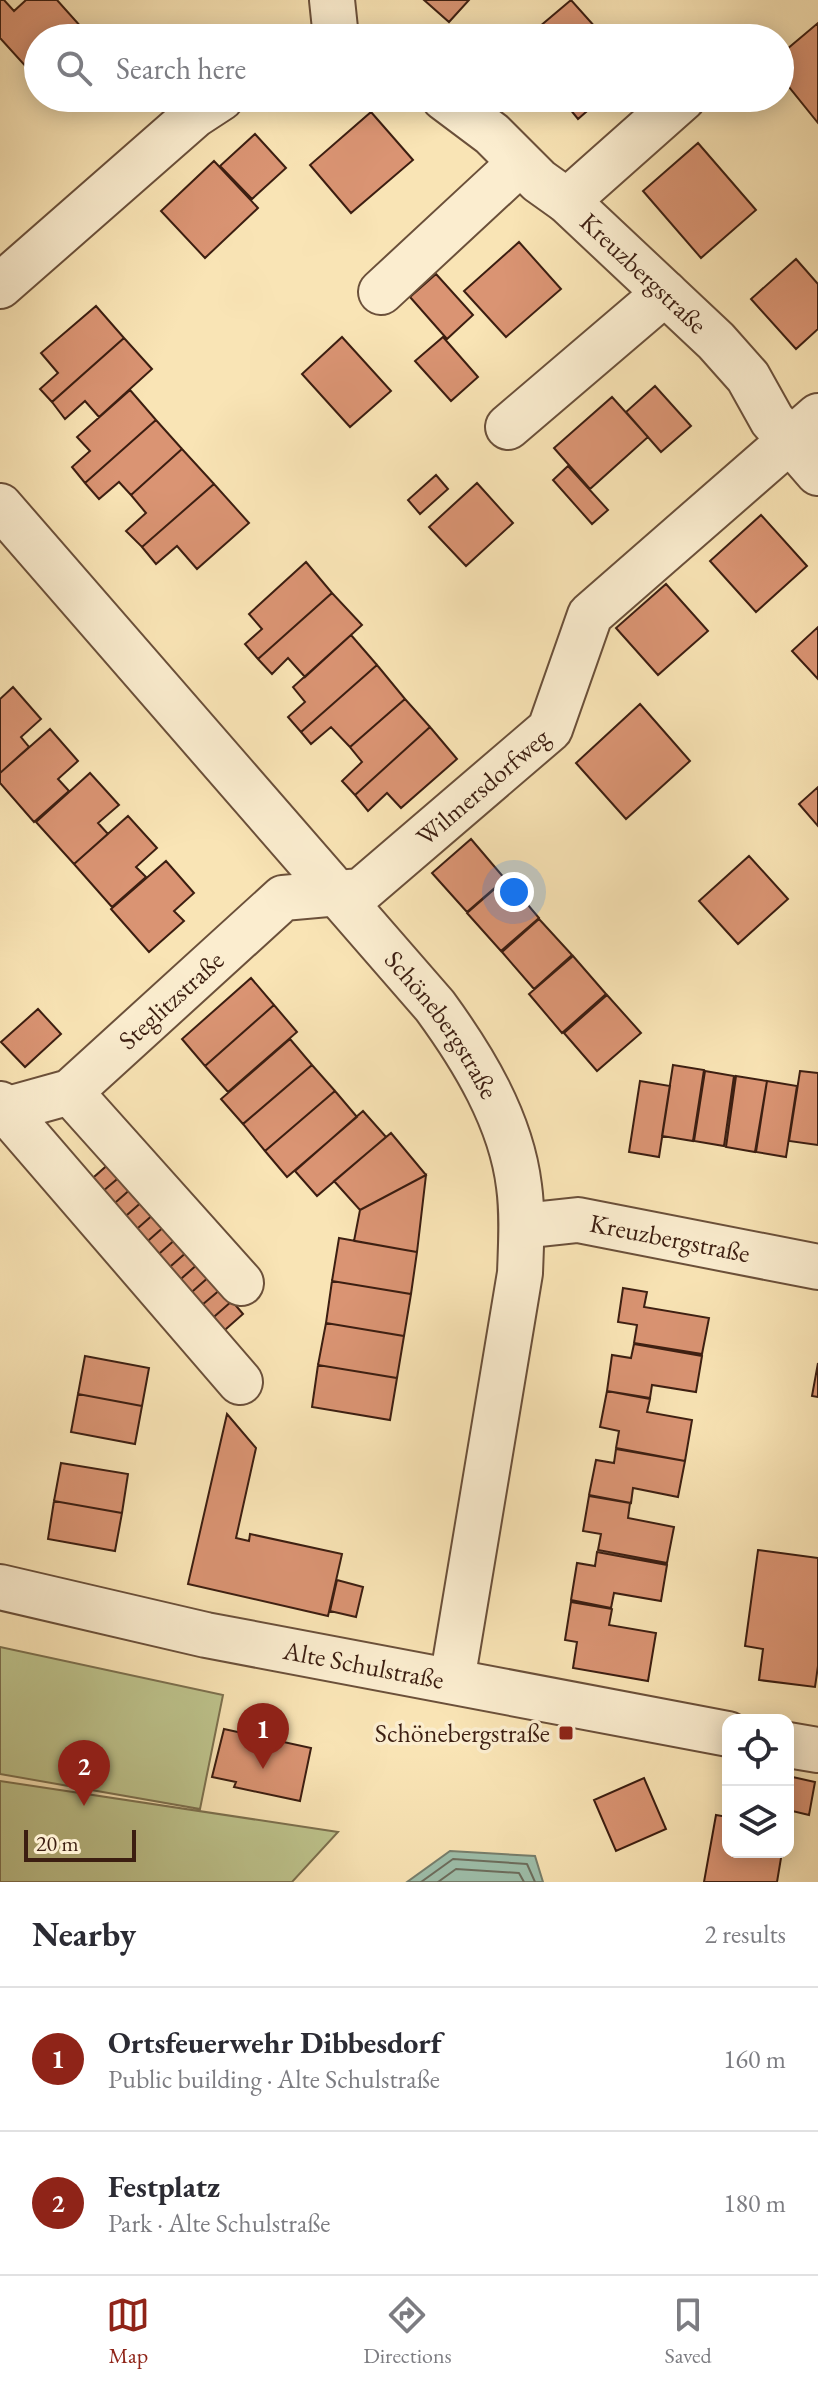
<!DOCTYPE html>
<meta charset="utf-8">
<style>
:root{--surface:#fff;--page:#f2f2f3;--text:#2b2b33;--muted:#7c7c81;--line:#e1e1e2;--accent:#8f2418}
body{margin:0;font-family:"EB Garamond",serif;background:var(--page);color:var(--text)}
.controls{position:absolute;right:24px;bottom:24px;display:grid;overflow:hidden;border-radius:16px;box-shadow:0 4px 20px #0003}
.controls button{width:72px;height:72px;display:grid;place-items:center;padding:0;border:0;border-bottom:2px solid var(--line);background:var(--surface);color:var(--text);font:40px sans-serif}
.scale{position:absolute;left:24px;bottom:20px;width:112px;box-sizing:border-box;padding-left:8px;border:4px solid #3c1e11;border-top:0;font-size:22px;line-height:28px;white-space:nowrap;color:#3c1e11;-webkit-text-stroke:6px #fbedcf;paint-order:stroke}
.you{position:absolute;left:514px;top:892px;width:28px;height:28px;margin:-20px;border:6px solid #fff;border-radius:50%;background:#1a73e8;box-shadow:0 0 0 12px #1a73e833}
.badge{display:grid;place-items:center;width:52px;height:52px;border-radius:50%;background:var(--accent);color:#fff;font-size:26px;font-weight:700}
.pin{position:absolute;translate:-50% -66px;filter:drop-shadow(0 2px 4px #0008)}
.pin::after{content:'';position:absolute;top:42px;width:28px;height:24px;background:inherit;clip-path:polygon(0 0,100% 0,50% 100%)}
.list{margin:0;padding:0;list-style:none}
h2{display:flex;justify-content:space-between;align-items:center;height:104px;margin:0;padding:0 32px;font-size:34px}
h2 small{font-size:26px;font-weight:400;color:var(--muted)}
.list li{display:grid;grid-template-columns:52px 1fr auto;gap:24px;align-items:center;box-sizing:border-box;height:144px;padding:0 32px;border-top:2px solid var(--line)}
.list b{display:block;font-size:30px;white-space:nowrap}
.list p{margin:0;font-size:26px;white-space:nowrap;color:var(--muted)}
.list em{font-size:26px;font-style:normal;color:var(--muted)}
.icon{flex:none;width:44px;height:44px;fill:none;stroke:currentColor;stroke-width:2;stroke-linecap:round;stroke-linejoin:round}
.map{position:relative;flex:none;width:818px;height:1882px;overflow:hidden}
.search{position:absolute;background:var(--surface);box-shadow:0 4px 20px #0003;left:24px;right:24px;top:24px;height:88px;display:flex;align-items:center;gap:20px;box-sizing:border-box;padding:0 28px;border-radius:44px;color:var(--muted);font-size:30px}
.sheet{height:392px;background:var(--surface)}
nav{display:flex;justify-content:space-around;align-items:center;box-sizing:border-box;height:112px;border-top:2px solid var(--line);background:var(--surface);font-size:22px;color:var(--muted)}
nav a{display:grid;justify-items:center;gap:4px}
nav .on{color:var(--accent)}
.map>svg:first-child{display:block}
.green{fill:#bec48d;stroke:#7d714f;stroke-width:2}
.water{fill:#9ebfab;stroke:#777f6d;stroke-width:2}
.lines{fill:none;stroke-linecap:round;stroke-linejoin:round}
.shore{stroke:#6d6e5e;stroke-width:2}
.building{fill:#da9473;stroke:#3c1e11;stroke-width:2}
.minor-casing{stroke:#6b503a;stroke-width:48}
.minor{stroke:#fbedcf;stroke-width:44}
.poi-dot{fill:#8f2418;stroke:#fbedcf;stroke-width:3}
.labels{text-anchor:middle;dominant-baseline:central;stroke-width:7;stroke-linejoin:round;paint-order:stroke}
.street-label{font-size:26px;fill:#3c1e11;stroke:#fbedcf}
.poi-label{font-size:26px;fill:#3c1e11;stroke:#fbedcf;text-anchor:end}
</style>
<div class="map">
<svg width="818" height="1882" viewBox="0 0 818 1882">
<rect width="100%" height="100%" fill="#f9e4b5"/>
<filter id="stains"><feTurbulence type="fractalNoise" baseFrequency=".0025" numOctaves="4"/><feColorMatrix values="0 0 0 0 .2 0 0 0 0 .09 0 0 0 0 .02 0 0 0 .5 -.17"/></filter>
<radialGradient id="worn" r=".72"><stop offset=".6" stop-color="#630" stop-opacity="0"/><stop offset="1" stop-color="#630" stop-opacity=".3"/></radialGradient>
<path class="green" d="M 0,1647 L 223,1695 L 200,1809 L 0,1774 Z
M 0,1781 L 338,1832 L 292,1882 L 0,1882 Z"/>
<path class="water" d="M 450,1851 L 535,1856 L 543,1882 L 407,1882 Z"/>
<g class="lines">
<path class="shore" d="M 421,1882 L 453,1859 L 527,1864 L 535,1882
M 438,1882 L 456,1869 L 519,1873 L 524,1882"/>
</g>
<path class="building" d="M 0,0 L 4,0 L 14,11 L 26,0 L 57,0 L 91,38 L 38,38 L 38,80 L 0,38 Z
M 424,0 L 469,0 L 449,22 Z
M 571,0 L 605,38 L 526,38 Z
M 818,23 L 818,123 L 780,76 L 780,55 Z
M 561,98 L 602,98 L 578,119 Z
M 371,112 L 413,160 L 351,213 L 310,165 Z
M 255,134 L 286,168 L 252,199 L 220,166 Z
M 698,143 L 756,210 L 701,258 L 643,191 Z
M 214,161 L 258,208 L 205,258 L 161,211 Z
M 519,242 L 561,289 L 506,337 L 464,291 Z
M 796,259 L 818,284 L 818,329 L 796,349 L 751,299 Z
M 436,274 L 473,315 L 447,339 L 410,297 Z
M 96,306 L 124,338 L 52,402 L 40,389 L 58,373 L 41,353 Z
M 342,337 L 391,391 L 350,427 L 302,374 Z
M 443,337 L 478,377 L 451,401 L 415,361 Z
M 124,338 L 152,369 L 99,417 L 85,401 L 65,419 L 52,402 Z
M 655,386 L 691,426 L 661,452 L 626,412 Z
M 130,390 L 156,420 L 85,483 L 72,467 L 90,451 L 77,437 Z
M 612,397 L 648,437 L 590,489 L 554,448 Z
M 156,420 L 182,449 L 131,495 L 119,482 L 99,499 L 85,483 Z
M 182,449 L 214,484 L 142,547 L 126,531 L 146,513 L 131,495 Z
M 568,466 L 608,510 L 592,524 L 553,480 Z
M 436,475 L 448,489 L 420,514 L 408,500 Z
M 477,483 L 513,523 L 466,566 L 429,527 Z
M 214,484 L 249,523 L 197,569 L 177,546 L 156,564 L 142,547 Z
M 761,515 L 807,566 L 756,612 L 710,561 Z
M 306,562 L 332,593 L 258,659 L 245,644 L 262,629 L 249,614 Z
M 666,584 L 708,631 L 658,675 L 616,628 Z
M 332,593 L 362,625 L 305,677 L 288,658 L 272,674 L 258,659 Z
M 818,627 L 818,679 L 792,651 Z
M 351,635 L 377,665 L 301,732 L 288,717 L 305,702 L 293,687 Z
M 377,665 L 405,699 L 350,747 L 331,727 L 311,744 L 301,732 Z
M 13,687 L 41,719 L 21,737 L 29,747 L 0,773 L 0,699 Z
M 405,699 L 430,727 L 355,795 L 342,781 L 362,762 L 350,747 Z
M 640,704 L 690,761 L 626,819 L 576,763 Z
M 430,727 L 457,759 L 401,808 L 387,793 L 368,811 L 355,795 Z
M 50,729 L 78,761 L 58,779 L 69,791 L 34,822 L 0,783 L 0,773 Z
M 90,773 L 119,805 L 98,823 L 108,834 L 74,864 L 36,822 Z
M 818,787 L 818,826 L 799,804 Z
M 128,816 L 157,848 L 136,867 L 146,877 L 112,907 L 74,864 Z
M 471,839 L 505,879 L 467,912 L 432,873 Z
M 749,856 L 788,899 L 738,944 L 699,901 Z
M 166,861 L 194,893 L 174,911 L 184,921 L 149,952 L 111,909 Z
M 506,879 L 539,918 L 501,951 L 467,913 Z
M 539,919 L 572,955 L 534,989 L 502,952 Z
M 573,956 L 606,994 L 562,1033 L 529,994 Z
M 251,978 L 274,1005 L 205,1066 L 182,1039 Z
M 607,995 L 641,1033 L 597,1071 L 564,1033 Z
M 274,1005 L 297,1032 L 228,1092 L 205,1066 Z
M 38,1009 L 61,1034 L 25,1067 L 1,1042 Z
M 290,1039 L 312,1065 L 243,1124 L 221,1099 Z
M 312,1065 L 335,1091 L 265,1151 L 243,1124 Z
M 673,1065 L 704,1070 L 693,1141 L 662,1136 Z
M 705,1071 L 734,1076 L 724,1146 L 694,1141 Z
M 800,1071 L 818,1073 L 818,1145 L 789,1141 Z
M 736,1076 L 767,1081 L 755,1152 L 726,1147 Z
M 640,1081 L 670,1086 L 659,1157 L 629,1152 Z
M 767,1081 L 797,1086 L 786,1157 L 756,1152 Z
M 335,1091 L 357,1117 L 287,1177 L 265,1151 Z
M 363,1111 L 386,1137 L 317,1196 L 295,1171 Z
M 391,1133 L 426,1175 L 360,1210 L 334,1181 Z
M 111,1162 L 122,1175 L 96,1197 L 86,1184 Z
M 122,1175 L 133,1187 L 108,1209 L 96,1197 Z
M 426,1175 L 417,1252 L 354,1241 L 360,1210 Z
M 133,1187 L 144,1200 L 119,1222 L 108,1209 Z
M 144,1200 L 155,1213 L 130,1235 L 119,1222 Z
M 155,1213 L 166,1225 L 141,1247 L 130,1235 Z
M 166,1225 L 177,1238 L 152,1260 L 141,1247 Z
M 177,1238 L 188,1251 L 163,1273 L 152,1260 Z
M 339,1238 L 417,1252 L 411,1294 L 332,1281 Z
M 188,1251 L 199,1263 L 174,1285 L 163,1273 Z
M 199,1263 L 210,1276 L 185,1298 L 174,1285 Z
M 210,1276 L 221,1289 L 196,1310 L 185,1298 Z
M 332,1281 L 411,1294 L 404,1336 L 326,1323 Z
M 623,1288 L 647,1292 L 644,1307 L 709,1318 L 702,1354 L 634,1343 L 637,1325 L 618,1322 Z
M 221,1289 L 232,1301 L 207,1323 L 196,1310 Z
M 232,1301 L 243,1314 L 218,1336 L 207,1323 Z
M 326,1323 L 404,1336 L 397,1378 L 318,1365 Z
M 634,1344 L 702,1356 L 696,1392 L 652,1385 L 650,1398 L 607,1391 L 612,1355 L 631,1358 Z
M 85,1356 L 149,1368 L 142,1406 L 78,1394 Z
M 818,1363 L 818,1397 L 812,1396 Z
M 318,1365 L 397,1378 L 390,1420 L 312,1407 Z
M 607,1391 L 650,1399 L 647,1412 L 692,1420 L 685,1461 L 616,1448 L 619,1431 L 600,1427 Z
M 78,1394 L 142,1406 L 135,1444 L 71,1432 Z
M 227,1414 L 256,1448 L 236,1538 L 249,1541 L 250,1534 L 342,1554 L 328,1616 L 188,1584 Z
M 616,1449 L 685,1461 L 678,1497 L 633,1488 L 631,1503 L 589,1495 L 596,1460 L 614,1463 Z
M 61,1463 L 128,1474 L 122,1513 L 54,1501 Z
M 589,1496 L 630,1503 L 628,1518 L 674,1527 L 667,1563 L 598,1550 L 601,1534 L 583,1531 Z
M 54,1501 L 122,1513 L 115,1551 L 48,1539 Z
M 758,1550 L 818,1558 L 818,1666 L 815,1687 L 759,1680 L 763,1649 L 745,1646 Z
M 597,1552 L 667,1565 L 661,1601 L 614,1593 L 611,1608 L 571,1600 L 577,1563 L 595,1566 Z
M 337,1580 L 363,1587 L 356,1617 L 330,1611 Z
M 571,1602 L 612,1609 L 609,1625 L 656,1633 L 648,1681 L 573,1668 L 577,1642 L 565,1640 Z
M 224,1729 L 311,1748 L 300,1801 L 234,1787 L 236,1782 L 212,1777 Z
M 788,1776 L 815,1782 L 809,1815 L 788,1810 Z
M 644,1778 L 666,1829 L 616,1851 L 594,1800 Z
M 716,1815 L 728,1817 L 728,1852 L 782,1852 L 777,1882 L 704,1882 Z"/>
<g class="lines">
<g class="minor-casing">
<g id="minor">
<path d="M 332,0 L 336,38"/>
<path id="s1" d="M 444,98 L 492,134 L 539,181 L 567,201 L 716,341 L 748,377 L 772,420 L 818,473"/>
<path d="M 567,201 L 683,98"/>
<path d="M 0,286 L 195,115 L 221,98"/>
<path d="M 381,292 L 520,163"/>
<path d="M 508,427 L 665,293"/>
<path id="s2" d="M 0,506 L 435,1006 C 473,1058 511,1120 519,1186 C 523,1215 521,1244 520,1273 L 452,1681"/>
<path d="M 70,1092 L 241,1283"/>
<path d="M 0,1104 L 240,1382"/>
<path id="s3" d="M 5,1110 L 70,1092 L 283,898 L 361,891 L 550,729 L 590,615 L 818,416"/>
<path id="s4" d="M 522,1226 L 578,1220 L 818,1267"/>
<path id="s5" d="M 0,1587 L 206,1635 L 728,1734"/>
<path d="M 788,1745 L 818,1750"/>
</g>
</g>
<use href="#minor" class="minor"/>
</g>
<rect class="poi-dot" x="558" y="1725" width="16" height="16" rx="4"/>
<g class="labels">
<g class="street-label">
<text stroke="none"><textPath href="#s1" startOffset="266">Kreuzbergstraße</textPath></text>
<text stroke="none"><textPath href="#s3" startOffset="594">Wilmersdorfweg</textPath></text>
<text stroke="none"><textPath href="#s3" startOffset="204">Steglitzstraße</textPath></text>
<text stroke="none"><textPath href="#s2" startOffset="682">Schönebergstraße</textPath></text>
<text stroke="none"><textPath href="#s4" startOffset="150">Kreuzbergstraße</textPath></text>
<text stroke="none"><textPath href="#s5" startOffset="372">Alte Schulstraße</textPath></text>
</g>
<g class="poi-label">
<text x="550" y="1733">Schönebergstraße</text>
</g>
</g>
<rect width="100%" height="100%" filter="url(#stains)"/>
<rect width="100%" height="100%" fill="url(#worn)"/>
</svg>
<div class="controls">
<button><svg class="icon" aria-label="locate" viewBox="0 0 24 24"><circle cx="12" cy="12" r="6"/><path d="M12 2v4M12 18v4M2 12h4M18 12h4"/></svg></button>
<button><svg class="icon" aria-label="layers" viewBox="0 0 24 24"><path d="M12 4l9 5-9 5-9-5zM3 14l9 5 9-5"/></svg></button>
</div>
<div class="scale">20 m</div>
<div class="you"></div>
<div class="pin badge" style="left:263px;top:1769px">1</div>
<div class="pin badge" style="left:84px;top:1806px">2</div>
<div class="search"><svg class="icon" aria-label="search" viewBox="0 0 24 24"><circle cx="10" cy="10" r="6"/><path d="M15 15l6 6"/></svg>Search here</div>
</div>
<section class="sheet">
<h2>Nearby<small>2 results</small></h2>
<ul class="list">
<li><span class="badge">1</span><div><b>Ortsfeuerwehr Dibbesdorf</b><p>Public building · Alte Schulstraße</p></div><em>160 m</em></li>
<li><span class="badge">2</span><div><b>Festplatz</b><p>Park · Alte Schulstraße</p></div><em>180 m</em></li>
</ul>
</section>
<nav>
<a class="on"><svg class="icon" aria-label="map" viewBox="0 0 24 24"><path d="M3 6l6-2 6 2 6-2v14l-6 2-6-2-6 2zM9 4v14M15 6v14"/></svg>Map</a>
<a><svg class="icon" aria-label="directions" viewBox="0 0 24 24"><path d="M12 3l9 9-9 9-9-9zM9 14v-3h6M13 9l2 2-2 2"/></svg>Directions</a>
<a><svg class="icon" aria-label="saved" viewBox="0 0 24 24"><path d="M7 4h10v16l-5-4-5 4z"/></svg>Saved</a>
</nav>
